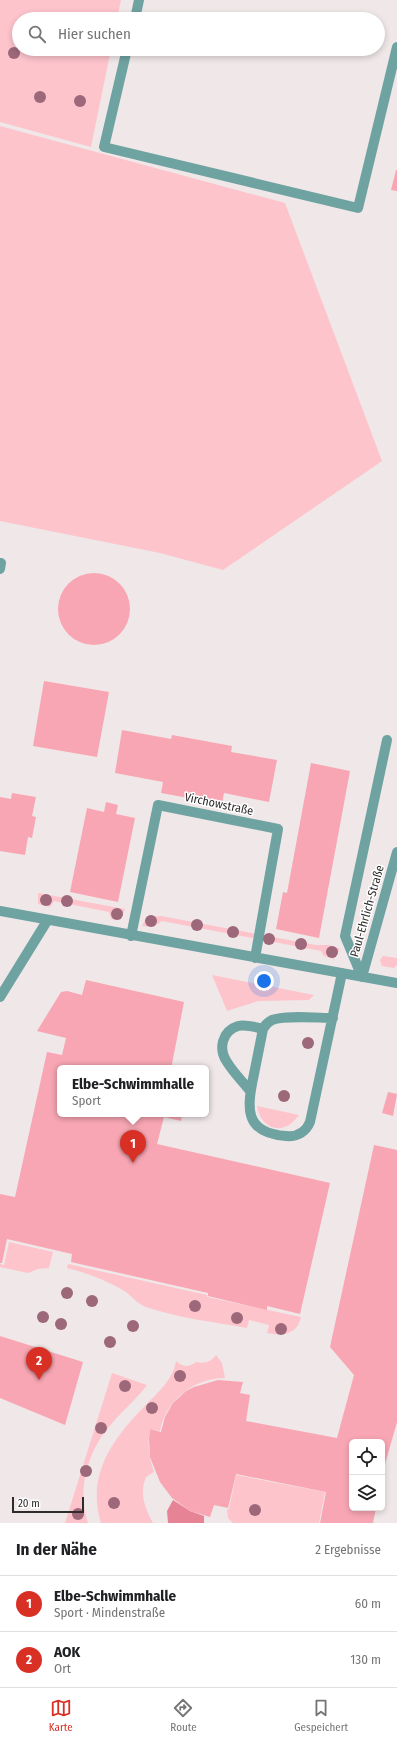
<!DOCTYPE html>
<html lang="de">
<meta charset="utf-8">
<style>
:root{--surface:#fff;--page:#f6f6f6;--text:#202124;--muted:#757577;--line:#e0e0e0;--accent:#d93025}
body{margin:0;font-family:"Fira Sans Condensed",sans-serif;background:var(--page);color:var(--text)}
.controls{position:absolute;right:12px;bottom:12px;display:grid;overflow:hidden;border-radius:6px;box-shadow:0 2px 6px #0003}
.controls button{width:36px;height:36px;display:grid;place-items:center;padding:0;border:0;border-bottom:1px solid var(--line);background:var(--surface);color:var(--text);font:20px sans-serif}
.scale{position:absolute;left:12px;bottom:10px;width:72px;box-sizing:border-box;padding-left:4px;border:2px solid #2e2b2b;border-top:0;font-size:11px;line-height:14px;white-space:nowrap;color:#2e2b2b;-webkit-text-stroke:3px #fff;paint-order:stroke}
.you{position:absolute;left:264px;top:981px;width:14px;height:14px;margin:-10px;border:3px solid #fff;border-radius:50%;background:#1a73e8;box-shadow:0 0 0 6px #1a73e833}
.badge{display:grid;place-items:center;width:26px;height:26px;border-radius:50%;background:var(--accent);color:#fff;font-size:13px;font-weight:700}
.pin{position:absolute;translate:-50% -33px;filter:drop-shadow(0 1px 2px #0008)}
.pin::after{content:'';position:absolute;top:21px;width:14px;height:12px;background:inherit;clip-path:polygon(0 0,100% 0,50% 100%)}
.popup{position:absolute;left:57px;top:1065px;width:152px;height:52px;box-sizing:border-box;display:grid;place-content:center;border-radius:6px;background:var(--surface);filter:drop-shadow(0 1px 3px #0005);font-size:13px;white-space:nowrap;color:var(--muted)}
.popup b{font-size:15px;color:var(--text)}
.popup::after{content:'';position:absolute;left:50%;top:100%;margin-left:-8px;border:8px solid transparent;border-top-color:var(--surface)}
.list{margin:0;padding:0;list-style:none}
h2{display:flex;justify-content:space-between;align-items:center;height:52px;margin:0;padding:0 16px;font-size:17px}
h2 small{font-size:13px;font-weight:400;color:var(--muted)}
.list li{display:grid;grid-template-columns:26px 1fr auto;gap:12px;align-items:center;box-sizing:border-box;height:56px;padding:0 16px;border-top:1px solid var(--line)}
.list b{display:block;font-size:15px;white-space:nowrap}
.list p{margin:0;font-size:13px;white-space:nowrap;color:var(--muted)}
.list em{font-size:13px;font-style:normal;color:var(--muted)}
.icon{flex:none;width:22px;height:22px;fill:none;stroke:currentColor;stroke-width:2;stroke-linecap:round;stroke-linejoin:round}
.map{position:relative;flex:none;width:397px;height:1523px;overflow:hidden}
.search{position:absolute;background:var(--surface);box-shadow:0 2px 6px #0003;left:12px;right:12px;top:12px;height:44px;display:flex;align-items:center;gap:10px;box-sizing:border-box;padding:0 14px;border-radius:22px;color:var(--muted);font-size:15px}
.sheet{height:164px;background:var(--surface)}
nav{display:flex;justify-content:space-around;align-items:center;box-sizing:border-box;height:56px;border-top:1px solid var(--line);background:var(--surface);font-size:11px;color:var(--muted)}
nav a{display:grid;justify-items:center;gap:2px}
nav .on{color:var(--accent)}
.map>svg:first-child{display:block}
.green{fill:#fdc4cc}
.water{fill:#e68495}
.building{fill:#f8a6b3}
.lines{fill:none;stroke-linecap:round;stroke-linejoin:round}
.minor{stroke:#6fa3a1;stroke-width:10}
.tree{fill:#9d6879}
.labels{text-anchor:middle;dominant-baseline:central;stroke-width:3;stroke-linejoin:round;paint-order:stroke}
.street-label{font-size:12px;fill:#2e2b2b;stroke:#fff}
</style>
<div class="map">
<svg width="397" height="1523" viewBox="0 0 397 1523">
<rect width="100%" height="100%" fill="#f0e7e8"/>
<path class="green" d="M 0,0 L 121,0 L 117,19 L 19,19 L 19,49 L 111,49 L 91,147 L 0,122 Z
M 0,126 L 285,203 L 382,461 L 223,570 L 160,553 L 0,521 Z
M 38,893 L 125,909 L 120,920 L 111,919 L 109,912 L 54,901 L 50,907 L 38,904 Z
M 161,916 L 316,945 L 329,945 L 340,949 L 334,959 L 324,956 L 321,951 L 162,921 L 153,927 L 142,926 L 147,917 Z
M 383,956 L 397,958 L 397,965 L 394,968 L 382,966 L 380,960 Z
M 212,975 L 314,995 L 309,1000 L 258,1001 L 227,1011 Z
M 257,1106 L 299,1115 C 285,1136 261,1131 257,1106 Z
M 9,1242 L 53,1252 L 49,1268 L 38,1269 L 28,1273 L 0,1267 L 0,1264 L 4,1265 Z
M 68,1264 L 207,1295 L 207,1297 L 301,1317 C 297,1335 284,1336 267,1333 L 269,1325 L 249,1320 L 247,1328 C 214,1322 178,1318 146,1307 C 138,1304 132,1297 126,1292 C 108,1281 88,1273 67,1268 Z
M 216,1355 L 222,1363 L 225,1378 C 194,1378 166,1400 160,1431 L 150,1429 C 147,1444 149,1458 154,1472 L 146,1477 C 139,1494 145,1508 153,1523 L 101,1523 C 86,1475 113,1438 145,1406 C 158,1392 173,1380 176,1361 C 183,1367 188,1368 196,1362 C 204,1364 211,1362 216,1355 Z
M 112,1373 L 147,1385 C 136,1400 120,1413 108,1428 C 87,1453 77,1492 88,1523 L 65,1523 Z
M 236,1475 L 325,1492 L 319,1523 L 233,1523 L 228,1518 L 227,1510 L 229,1509 Z"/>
<path class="water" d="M 173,1500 L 190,1511 L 204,1516 L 204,1523 L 168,1523 L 167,1511 Z"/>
<path class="building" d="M 396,170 L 397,170 L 397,191 L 391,190 Z
M58 609a36 36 0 1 1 72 0a36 36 0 1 1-72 0Z
M 44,681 L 109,692 L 97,757 L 33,746 Z
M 122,730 L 171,739 L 172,735 L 232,746 L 231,752 L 277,760 L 269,802 L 224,793 L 222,804 L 161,793 L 163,782 L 115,773 Z
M 311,763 L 350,771 L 319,938 L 276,929 L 283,892 L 287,893 Z
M 12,793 L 36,797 L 32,816 L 36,817 L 32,838 L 28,837 L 25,855 L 0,851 L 0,797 L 11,799 Z
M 106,802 L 118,805 L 116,814 L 135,818 L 118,902 L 70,892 L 87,808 L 104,812 Z
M 86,980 L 184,1002 L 172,1064 L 171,1068 L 60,1068 L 60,1114 L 182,1114 L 181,1121 L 164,1117 L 157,1144 L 330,1183 L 300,1314 L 267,1306 L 267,1310 L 208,1296 L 208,1293 L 71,1262 L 72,1254 L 7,1239 L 2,1263 L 0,1263 L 0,1194 L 15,1197 L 47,1052 L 62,1055 L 66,1038 L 37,1031 L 61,992 L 67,991 L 82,995 Z
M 388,1092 L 397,1094 L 393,1116 L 382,1113 Z
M 374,1145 L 397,1150 L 397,1422 L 385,1464 L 382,1463 L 382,1442 L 352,1442 L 352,1508 L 376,1508 L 373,1523 L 320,1523 L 326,1492 L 236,1474 L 228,1508 L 214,1505 L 210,1517 L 190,1511 L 172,1498 L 160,1482 L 150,1457 L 149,1439 L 150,1429 L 161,1432 L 165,1417 L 173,1403 L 186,1391 L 194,1387 L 218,1380 L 243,1382 L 240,1393 L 250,1395 L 246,1421 L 337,1438 L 354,1375 L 330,1347 Z
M 0,1336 L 83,1362 L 65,1425 L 0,1398 Z"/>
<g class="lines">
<path class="minor" d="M 135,19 L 139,0
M 127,49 L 104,147 L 358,208 L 397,47
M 0,569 L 1,563
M 0,911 L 397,983
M 131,936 L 158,805 L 278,829 L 255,958
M 362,977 L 345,936 L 387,740
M 362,977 L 397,852
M 0,997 L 47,921
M 333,1018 C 318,1018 285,1015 272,1020 C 268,1022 265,1025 263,1029 C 260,1044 257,1059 254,1074 C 247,1107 243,1133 286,1136 C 297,1137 306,1132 310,1122 L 342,973
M 250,1091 C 243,1082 233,1072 227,1062 C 218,1049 222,1031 238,1026 C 246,1024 255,1027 263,1029"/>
</g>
<g class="tree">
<circle cx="14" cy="53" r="6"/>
<circle cx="40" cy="97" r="6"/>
<circle cx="80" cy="101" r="6"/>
<circle cx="46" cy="900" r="6"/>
<circle cx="67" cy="901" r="6"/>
<circle cx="117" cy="914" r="6"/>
<circle cx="151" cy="921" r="6"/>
<circle cx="197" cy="925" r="6"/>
<circle cx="233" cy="932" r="6"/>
<circle cx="269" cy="939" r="6"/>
<circle cx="301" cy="944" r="6"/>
<circle cx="332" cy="952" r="6"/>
<circle cx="308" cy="1043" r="6"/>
<circle cx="284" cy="1096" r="6"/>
<circle cx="67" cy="1293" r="6"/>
<circle cx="92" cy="1301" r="6"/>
<circle cx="195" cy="1306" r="6"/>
<circle cx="43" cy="1317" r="6"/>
<circle cx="237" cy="1318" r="6"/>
<circle cx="61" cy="1324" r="6"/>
<circle cx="133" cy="1326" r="6"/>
<circle cx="281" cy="1329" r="6"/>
<circle cx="110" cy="1342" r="6"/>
<circle cx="180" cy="1376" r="6"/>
<circle cx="125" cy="1386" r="6"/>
<circle cx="152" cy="1408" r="6"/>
<circle cx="101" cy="1428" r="6"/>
<circle cx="86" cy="1471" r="6"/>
<circle cx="114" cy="1503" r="6"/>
<circle cx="255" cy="1510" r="6"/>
<circle cx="78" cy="1514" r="6"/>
</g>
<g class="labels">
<g class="street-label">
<text transform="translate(219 804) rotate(12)">Virchowstraße</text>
<text transform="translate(367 911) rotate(-74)">Paul-Ehrlich-Straße</text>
</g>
</g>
</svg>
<div class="controls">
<button><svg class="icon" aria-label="locate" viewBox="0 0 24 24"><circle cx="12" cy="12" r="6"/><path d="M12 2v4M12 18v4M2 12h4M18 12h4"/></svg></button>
<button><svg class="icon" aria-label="layers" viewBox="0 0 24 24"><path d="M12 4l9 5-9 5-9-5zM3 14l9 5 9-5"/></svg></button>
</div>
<div class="scale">20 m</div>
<div class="you"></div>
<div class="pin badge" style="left:133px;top:1163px">1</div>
<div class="popup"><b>Elbe-Schwimmhalle</b>Sport</div>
<div class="pin badge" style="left:39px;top:1380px">2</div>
<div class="search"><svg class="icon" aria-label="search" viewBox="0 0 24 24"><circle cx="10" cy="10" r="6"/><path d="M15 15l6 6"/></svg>Hier suchen</div>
</div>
<section class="sheet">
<h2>In der Nähe<small>2 Ergebnisse</small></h2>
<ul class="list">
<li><span class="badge">1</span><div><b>Elbe-Schwimmhalle</b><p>Sport · Mindenstraße</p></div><em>60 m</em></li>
<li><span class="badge">2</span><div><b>AOK</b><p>Ort</p></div><em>130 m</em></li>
</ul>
</section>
<nav>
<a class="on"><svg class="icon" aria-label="map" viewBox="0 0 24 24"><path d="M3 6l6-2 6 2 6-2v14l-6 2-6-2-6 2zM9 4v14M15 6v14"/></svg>Karte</a>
<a><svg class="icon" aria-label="directions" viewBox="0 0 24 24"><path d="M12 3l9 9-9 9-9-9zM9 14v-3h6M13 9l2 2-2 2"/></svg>Route</a>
<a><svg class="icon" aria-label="saved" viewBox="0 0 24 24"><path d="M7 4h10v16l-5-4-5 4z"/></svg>Gespeichert</a>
</nav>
